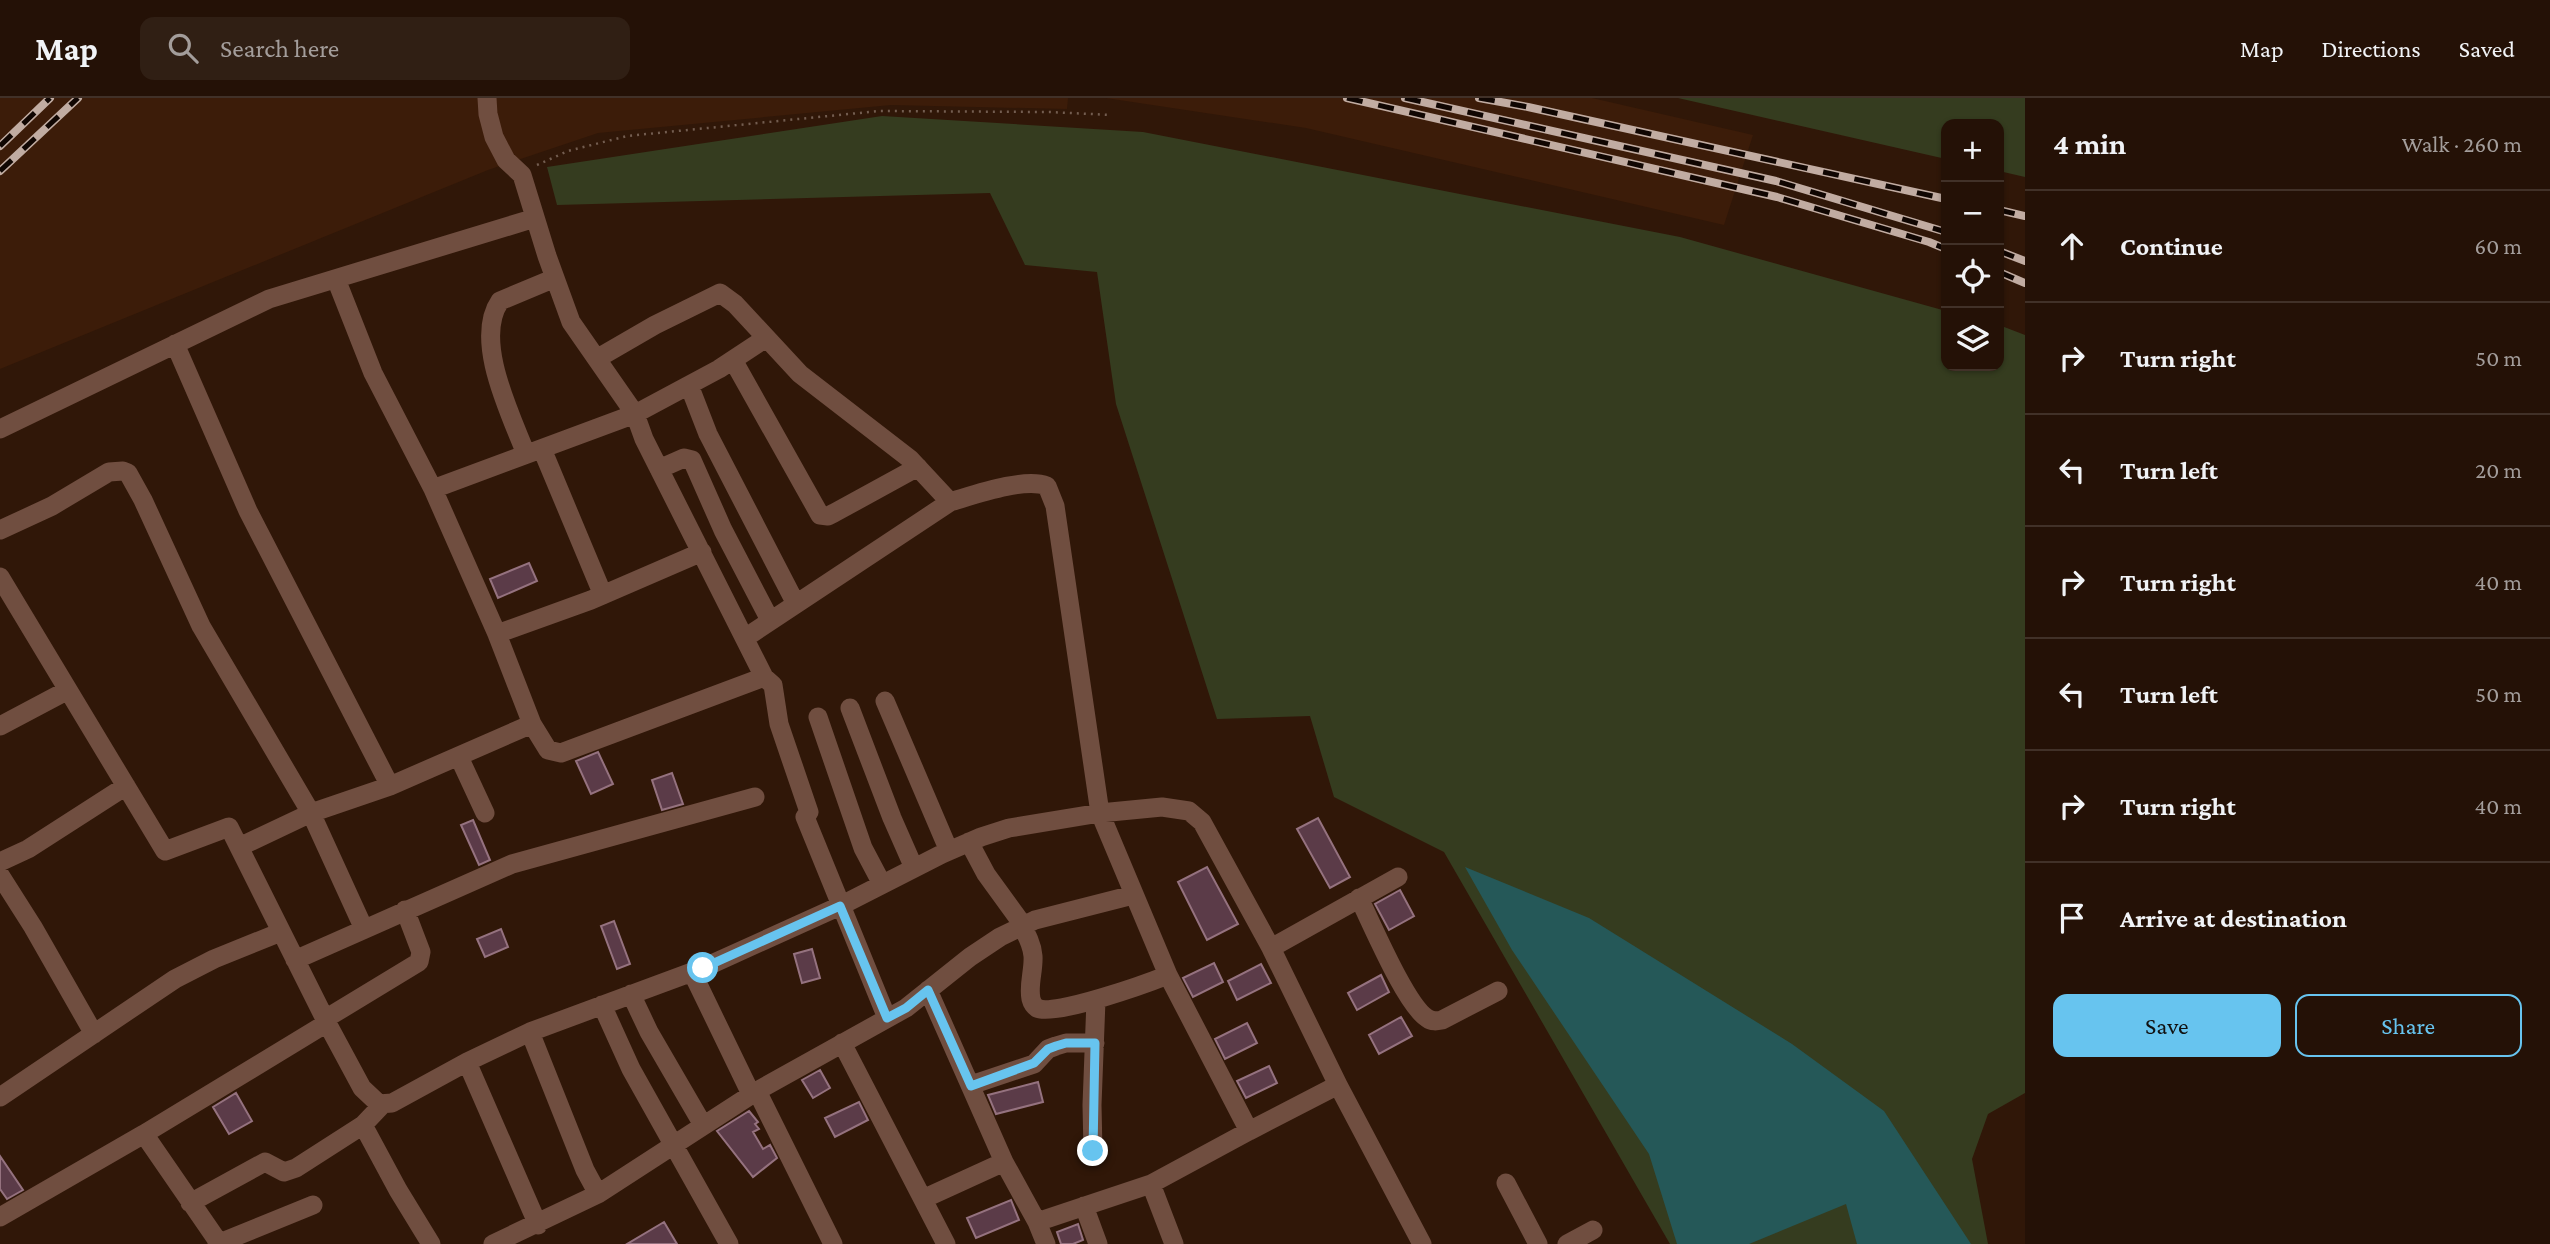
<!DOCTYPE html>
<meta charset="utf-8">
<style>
:root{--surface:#241106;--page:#301f14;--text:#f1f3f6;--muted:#a39d9b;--line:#413128;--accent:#67c4ef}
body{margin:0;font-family:"Crimson Pro",serif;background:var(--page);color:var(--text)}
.controls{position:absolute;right:21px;top:21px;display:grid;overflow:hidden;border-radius:14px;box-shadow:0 2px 5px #0004}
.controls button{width:63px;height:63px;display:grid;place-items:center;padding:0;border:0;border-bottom:2px solid var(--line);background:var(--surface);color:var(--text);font:35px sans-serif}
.stop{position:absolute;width:21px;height:21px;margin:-16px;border:5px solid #67c4ef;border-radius:50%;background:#fff}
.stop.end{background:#67c4ef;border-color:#fff;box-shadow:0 2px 7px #0008}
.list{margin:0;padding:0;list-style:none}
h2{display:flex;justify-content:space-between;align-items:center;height:91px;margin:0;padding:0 28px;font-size:30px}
h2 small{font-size:23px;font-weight:400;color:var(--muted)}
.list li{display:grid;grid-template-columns:46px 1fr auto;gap:21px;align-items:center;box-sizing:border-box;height:112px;padding:0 28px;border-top:2px solid var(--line)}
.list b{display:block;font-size:26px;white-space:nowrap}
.list em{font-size:23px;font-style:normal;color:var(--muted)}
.actions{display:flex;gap:14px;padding:21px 28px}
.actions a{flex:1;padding:16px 0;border:2px solid var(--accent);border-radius:14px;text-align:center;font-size:24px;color:var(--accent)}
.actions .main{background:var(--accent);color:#111}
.icon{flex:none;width:38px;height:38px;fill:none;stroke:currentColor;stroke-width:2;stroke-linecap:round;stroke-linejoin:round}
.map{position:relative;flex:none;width:2025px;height:1146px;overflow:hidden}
header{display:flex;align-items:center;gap:42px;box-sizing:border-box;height:98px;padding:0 35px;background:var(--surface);border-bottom:2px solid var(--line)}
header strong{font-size:33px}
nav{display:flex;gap:38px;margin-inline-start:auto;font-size:24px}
.search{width:490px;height:63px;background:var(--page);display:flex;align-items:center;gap:18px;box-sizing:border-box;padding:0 24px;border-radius:14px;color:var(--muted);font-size:26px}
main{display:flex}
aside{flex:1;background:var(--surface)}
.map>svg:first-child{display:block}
.built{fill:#3c1c09}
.green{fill:#353c1f}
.water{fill:#255858}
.building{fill:#5b3b48;stroke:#95727f;stroke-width:2}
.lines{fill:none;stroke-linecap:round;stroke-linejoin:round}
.path{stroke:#735d50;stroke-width:2.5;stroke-dasharray:2 5;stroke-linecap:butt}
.minor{stroke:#704e40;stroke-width:19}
.rail-casing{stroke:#c1aca2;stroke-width:8}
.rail{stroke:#100602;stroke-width:5;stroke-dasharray:16;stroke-linecap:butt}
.route{stroke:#67c4ef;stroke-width:9}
</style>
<header>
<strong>Map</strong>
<div class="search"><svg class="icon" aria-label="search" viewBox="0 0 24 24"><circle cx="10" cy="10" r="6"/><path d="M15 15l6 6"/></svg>Search here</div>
<nav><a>Map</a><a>Directions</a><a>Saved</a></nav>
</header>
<main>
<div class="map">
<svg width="2025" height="1146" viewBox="0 0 2025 1146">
<rect width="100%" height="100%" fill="#301708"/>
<path class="built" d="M 0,0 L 1068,0 L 1067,11 L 891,7 L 598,35 L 488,72 L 0,271 Z
M 1106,0 L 1592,0 L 1753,37 L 1724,127 L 1306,30 Z"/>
<path class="green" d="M 1678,0 L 2025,0 L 2025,79 L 1999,73 L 1999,26 L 1946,26 L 1946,61 Z
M 882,18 L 1143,34 L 1680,139 L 1946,213 L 1946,268 L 1999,268 L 1999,227 L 2025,237 L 2025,995 L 1988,1016 L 1972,1061 L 1988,1146 L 1670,1146 L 1444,754 L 1334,699 L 1310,618 L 1217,621 L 1116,306 L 1097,174 L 1025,167 L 990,95 L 557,107 L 547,69 Z"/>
<path class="water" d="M 1465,769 L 1589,820 L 1792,946 L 1884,1013 L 1971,1146 L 1857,1146 L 1846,1106 L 1749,1146 L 1677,1146 L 1649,1056 L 1512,852 Z"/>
<path class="building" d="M 529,465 L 537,483 L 498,500 L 490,481 Z
M 598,654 L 613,686 L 591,696 L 576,663 Z
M 672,675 L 683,706 L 662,712 L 652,682 Z
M 1318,720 L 1350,779 L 1330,790 L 1297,731 Z
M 473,722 L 490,762 L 479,767 L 461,727 Z
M 1207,769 L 1238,826 L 1207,842 L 1178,784 Z
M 1400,792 L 1414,818 L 1389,832 L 1375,806 Z
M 614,823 L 630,866 L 617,871 L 601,828 Z
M 501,831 L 508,849 L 485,859 L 477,841 Z
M 812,851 L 820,880 L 802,885 L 794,856 Z
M 1214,865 L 1223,884 L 1193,899 L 1183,880 Z
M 1261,866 L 1271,885 L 1237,902 L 1228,883 Z
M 1381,877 L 1389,894 L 1357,912 L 1348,895 Z
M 1401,919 L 1412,938 L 1379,956 L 1369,937 Z
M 1247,925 L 1257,945 L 1225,961 L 1215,941 Z
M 1269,968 L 1277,985 L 1246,1000 L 1237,983 Z
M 820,972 L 830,990 L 813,1000 L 802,982 Z
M 1038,984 L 1043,1004 L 996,1016 L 988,997 Z
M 236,995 L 252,1023 L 229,1036 L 213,1009 Z
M 859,1004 L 868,1022 L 835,1039 L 825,1020 Z
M 749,1013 L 758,1024 L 755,1026 L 759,1031 L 753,1034 L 763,1051 L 770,1047 L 777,1060 L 753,1079 L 717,1033 Z
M 0,1058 L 23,1092 L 7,1101 L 0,1091 Z
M 1011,1102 L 1019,1122 L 976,1140 L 967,1120 Z
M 664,1124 L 677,1146 L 627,1146 Z
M 1078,1126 L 1083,1142 L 1073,1146 L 1061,1146 L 1057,1134 Z"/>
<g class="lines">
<path class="path" d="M 537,67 L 568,53 L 627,38 L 879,13 L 1049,14 L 1111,17"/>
<path class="minor" d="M 487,0 L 488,16 L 494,39 L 506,62 L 522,77 L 547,158 L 571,224 L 635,316 L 644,341 L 764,579 L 773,587 L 779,626 L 809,714 L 805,719 L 887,920
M 336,181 L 373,275 L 433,391
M 175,246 L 248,413 L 390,688
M 598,260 L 655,227 L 720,195 L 735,206 L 800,276 L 910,361 L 950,404
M 733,262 L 820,417 L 828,418 L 834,415 L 918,369
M 689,287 L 708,336 L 796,506
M 0,331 L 269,201 L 535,120
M 542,351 L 603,497
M 526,356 C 511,317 473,242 500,203 L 555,180
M 659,371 L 684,360 L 692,362 L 723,432 L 770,522
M 0,432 L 52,408 L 109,374 L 123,373 L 128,375 L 143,402 L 201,528 L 311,715 L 364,831
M 0,479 L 165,753 L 229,729 L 327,925 L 362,990 L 379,1006 L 392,1005 L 467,964 L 530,934 L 703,870 L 840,808 L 942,756 L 981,739 L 1009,730 L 1100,715 L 1168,877 L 1249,1033 L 1338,987 L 1422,1146
M 497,536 L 591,502 L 702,454
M 745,540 L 950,404 C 974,397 1024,379 1047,388 L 1055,408 L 1100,715 L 1162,709 L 1189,713 L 1202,724 L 1271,850 L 1338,987
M 885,603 L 949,753
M 850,610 L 892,720 L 914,770
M 818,619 L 863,750 L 882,786
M 532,626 L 548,652 L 561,655 L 764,579
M 0,628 L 68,592
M 459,659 L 485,715
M 969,744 L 986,776 L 1023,827
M 239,749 L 311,715 L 390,688 L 532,626 L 497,536 L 433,391 L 635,316 L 719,271 L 766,240
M 0,764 L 28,751 L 126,688
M 0,777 L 33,829 L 94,936
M 1359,800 C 1372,826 1406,907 1427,920 C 1432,924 1437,923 1442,922 L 1498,893
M 1021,827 C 1027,837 1032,846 1033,858 C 1034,872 1028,887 1031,901 C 1032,905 1034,908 1037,910 C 1054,919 1148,885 1168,877
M 1271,850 L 1398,779
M 295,862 L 512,766 L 755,699
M 692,874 L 751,996
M 928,892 L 1004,1064 L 1037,1124 L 1151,1086 L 1249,1033
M 631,896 L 649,934 L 703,1027
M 602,907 L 631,971 L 729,1146
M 325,921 L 419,864 L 421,854 L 405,812
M 530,934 L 585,1072 L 598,1096
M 842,945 L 946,1146
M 467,964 L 538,1127
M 971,987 L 1034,966 L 1048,951 L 1056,948 L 1066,945 L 1095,945
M 757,993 L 833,1146
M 0,999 L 175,881 L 214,861 L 281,834
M 363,1027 L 398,1092 L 431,1146
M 144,1036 L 219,1145
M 1093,1053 L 1092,1007 L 1096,902
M 1506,1085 L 1538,1146
M 1151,1086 L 1174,1146
M 923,1101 L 1004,1064
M 190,1105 L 265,1064 L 284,1074 L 296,1070 L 363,1027 L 382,1007
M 1084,1108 L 1098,1146
M 0,1119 L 144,1036 L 327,925
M 1037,1124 L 1046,1146
M 217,1146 L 313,1107
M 493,1146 L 598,1096 L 757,993 L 906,910 L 970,859 L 1000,839 L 1035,822 L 1133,797
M 1567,1146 L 1593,1132"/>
<g class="rail-casing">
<path id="rail" d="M 1347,0 L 1777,99 L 1929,144 L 1946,151
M 1405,0 L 1776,83 L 1946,134
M 1479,0 L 1528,9 L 1946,101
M 0,48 L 50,0
M 0,73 L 78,0
M 1999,112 L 2025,118
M 1999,153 L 2025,163
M 1999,174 L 2025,185"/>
</g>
<use href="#rail" class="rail"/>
</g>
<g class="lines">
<path class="route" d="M 703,870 L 840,808 L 887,920 L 906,910 L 928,892 L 971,988 L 1034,965 L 1048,951 L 1056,948 L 1066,945 L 1095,945 L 1093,1053"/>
</g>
</svg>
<div class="controls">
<button>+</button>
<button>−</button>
<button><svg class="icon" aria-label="locate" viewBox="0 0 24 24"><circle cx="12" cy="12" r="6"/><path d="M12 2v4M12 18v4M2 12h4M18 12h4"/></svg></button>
<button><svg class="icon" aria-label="layers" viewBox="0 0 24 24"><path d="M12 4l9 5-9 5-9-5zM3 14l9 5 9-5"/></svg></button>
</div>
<div class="stop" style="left:703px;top:870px"></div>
<div class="stop end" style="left:1093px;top:1053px"></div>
</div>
<aside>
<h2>4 min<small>Walk · 260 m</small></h2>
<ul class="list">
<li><svg class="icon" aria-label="ahead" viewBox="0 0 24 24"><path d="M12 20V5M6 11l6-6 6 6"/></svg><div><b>Continue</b></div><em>60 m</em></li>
<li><svg class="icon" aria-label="right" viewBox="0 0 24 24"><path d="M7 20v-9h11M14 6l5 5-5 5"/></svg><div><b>Turn right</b></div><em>50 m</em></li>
<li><svg class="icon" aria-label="left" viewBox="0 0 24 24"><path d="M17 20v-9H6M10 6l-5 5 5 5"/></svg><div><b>Turn left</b></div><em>20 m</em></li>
<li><svg class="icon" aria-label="right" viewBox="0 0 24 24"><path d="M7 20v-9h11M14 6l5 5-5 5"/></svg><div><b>Turn right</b></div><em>40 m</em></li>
<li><svg class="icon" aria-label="left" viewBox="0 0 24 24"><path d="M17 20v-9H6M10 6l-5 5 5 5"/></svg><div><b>Turn left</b></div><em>50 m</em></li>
<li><svg class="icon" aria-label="right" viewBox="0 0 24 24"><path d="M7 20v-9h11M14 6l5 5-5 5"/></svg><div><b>Turn right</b></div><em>40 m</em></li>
<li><svg class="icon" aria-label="arrive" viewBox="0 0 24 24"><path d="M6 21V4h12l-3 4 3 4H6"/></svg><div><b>Arrive at destination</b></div></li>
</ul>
<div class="actions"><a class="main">Save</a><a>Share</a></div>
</aside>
</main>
